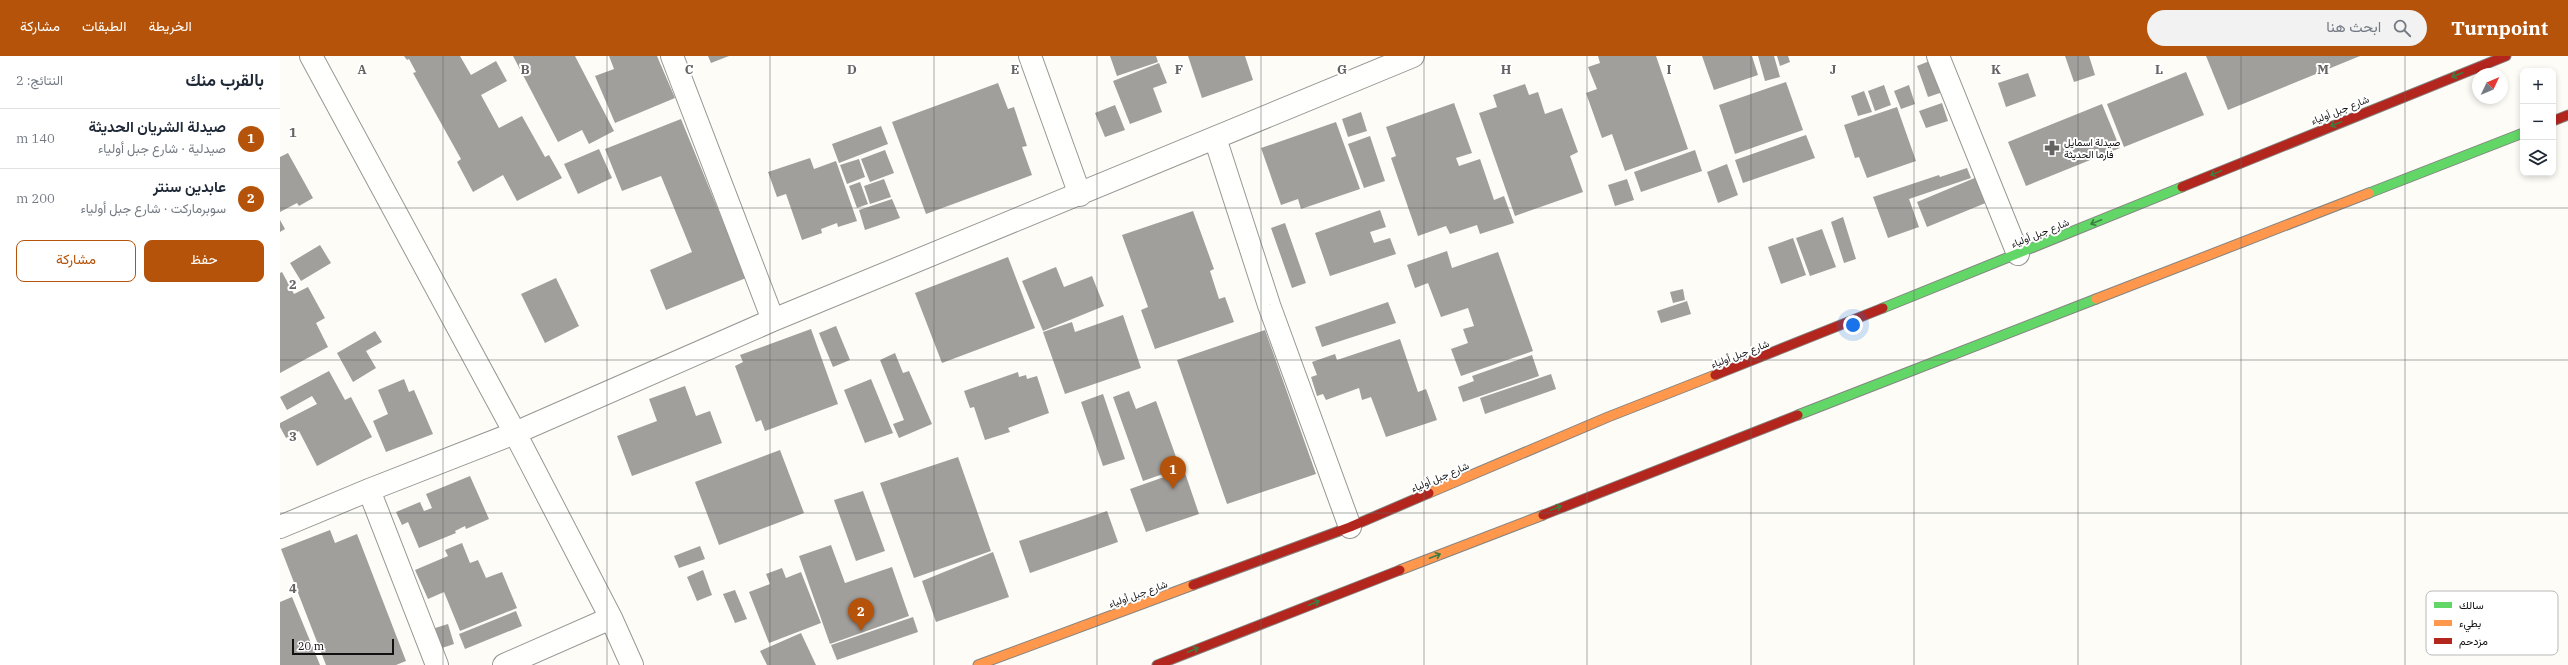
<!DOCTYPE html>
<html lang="ar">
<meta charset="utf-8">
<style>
:root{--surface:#fff;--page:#f2f2f3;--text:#1f2937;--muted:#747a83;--line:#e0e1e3;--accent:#b45309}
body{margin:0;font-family:"IBM Plex Serif",Vazirmatn,serif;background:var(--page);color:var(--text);direction:rtl}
.controls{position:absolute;right:12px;top:12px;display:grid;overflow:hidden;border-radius:8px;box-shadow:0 2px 6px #0003}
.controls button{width:36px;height:36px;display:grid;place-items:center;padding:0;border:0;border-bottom:1px solid var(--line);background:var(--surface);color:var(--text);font:20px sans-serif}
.compass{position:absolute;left:2192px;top:12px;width:36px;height:36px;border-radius:50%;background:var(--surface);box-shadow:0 2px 6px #0003;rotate:46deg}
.scale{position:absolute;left:12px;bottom:10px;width:102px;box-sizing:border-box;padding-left:4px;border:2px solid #111;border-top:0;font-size:11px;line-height:14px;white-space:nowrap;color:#111;-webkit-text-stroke:3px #fff;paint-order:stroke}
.you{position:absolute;left:1573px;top:269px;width:14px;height:14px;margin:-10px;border:3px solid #fff;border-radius:50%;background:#1a73e8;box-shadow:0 0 0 6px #1a73e833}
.badge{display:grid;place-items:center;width:26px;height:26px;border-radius:50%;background:var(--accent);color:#fff;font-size:13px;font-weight:700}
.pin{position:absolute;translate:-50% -33px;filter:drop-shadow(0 1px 2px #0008)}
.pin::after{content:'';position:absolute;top:21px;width:14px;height:12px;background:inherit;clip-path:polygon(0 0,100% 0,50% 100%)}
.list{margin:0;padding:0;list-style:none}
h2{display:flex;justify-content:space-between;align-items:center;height:52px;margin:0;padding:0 16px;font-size:17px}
h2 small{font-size:13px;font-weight:400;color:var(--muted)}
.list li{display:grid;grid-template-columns:26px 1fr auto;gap:12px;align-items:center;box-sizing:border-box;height:60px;padding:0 16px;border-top:1px solid var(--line)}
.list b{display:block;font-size:15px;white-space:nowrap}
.list p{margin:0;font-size:13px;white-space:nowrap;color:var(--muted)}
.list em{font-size:13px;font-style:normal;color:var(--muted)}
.actions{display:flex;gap:8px;padding:12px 16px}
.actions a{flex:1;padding:9px 0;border:1px solid var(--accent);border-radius:8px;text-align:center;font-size:14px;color:var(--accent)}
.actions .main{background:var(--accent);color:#fff}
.icon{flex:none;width:22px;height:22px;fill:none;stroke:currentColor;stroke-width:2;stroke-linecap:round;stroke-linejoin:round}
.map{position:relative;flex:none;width:2288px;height:609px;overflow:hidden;direction:ltr}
header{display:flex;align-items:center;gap:24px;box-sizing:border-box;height:56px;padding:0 20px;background:var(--accent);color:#fff}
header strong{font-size:19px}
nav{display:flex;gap:22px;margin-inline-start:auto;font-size:14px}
.search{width:280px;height:36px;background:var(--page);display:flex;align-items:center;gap:10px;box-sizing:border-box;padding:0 14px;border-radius:22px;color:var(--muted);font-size:15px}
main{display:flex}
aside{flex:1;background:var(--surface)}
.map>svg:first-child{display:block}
.building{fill:#a19f9c}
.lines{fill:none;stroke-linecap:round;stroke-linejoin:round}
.street-casing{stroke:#979795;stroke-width:24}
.fast-casing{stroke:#858482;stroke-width:11}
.slow-casing{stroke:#858482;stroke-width:11}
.jam-casing{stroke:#858482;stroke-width:11}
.street{stroke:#fffffe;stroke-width:22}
.fast{stroke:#63d668;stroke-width:9}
.slow{stroke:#ff974d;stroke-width:9}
.jam{stroke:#b3261e;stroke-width:9}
.oneway{stroke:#3e7d41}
.grid{fill:none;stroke:#646362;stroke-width:1;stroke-opacity:0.55}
.labels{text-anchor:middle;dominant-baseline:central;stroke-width:4;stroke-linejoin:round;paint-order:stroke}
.street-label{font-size:10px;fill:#111;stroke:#fff}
.poi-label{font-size:10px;fill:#111;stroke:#fff;text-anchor:start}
.key{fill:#fff;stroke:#b8b8b8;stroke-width:1}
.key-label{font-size:11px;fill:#111}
.grid-label{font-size:13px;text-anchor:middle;font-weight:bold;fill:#646362;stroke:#fff;stroke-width:4;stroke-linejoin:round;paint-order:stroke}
</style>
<header>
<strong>Turnpoint</strong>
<div class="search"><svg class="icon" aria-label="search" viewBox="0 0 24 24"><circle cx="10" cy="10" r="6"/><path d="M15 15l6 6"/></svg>ابحث هنا</div>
<nav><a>الخريطة</a><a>الطبقات</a><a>مشاركة</a></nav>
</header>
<main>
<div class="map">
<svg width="2288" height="609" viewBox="0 0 2288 609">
<rect width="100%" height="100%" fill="#fdfcf7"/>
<path class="building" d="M 124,0 L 180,0 L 191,19 L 216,5 L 227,25 L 201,39 L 219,72 L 242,60 L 265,101 L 269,99 L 282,122 L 237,145 L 223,119 L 193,136 L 177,106 L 181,103 L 133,17 L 136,16 L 129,3 L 127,4 Z
M 233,0 L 295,0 L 334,75 L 309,88 L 302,74 L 278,86 Z
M 329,0 L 377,0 L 395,42 L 335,67 L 315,20 L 334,13 Z
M 428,0 L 449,0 L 431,7 Z
M 830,0 L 876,0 L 878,6 L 837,20 Z
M 908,0 L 965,0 L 973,24 L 922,42 Z
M 1318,0 L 1376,0 L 1408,93 L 1345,115 L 1332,78 L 1322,82 L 1306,37 L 1317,33 L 1308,11 L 1320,7 Z
M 1422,0 L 1472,0 L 1478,19 L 1434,34 Z
M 1478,0 L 1494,0 L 1500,21 L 1485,25 Z
M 1497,0 L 1508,0 L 1510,6 L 1500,10 Z
M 1785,0 L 1809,0 L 1815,19 L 1794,26 Z
M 1926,0 L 2080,0 L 1948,54 Z
M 1652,4 L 1663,36 L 1648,41 L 1637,10 Z
M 879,7 L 887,27 L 873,32 L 882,56 L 850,68 L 833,25 Z
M 1906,16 L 1924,59 L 1844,91 L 1827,48 Z
M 1748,17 L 1756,40 L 1726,51 L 1718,27 Z
M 1506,26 L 1523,74 L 1455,98 L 1439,49 Z
M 718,27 L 728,53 L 734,51 L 747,90 L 742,91 L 752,119 L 646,158 L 612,66 Z
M 1245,28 L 1249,39 L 1258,36 L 1265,58 L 1282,52 L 1298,96 L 1290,100 L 1303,136 L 1235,160 L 1199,57 L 1217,51 L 1213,39 Z
M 1604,29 L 1611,49 L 1595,55 L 1588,35 Z
M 1629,29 L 1635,48 L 1621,53 L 1614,35 Z
M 1584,35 L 1592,56 L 1578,60 L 1571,40 Z
M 1174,47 L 1192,97 L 1176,102 L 1179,110 L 1200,103 L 1214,144 L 1224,140 L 1234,167 L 1200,178 L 1197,169 L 1170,178 L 1166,170 L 1138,180 L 1111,102 L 1116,100 L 1106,71 Z
M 1662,47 L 1668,65 L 1646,72 L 1639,55 Z
M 1822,48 L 1840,92 L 1746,130 L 1728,86 Z
M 835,49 L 845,74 L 825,81 L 815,57 Z
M 1617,51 L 1636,105 L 1587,122 L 1579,101 L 1575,102 L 1564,69 Z
M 1081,56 L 1087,75 L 1068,81 L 1062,63 Z
M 401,63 L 466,222 L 386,254 L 370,214 L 412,196 L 381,120 L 342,135 L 325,93 Z
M 1056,66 L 1080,133 L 1021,153 L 1018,143 L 1001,149 L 981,92 Z
M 601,70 L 608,88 L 559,107 L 552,88 Z
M 1526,79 L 1535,102 L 1463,127 L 1455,104 Z
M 1090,80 L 1105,125 L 1084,132 L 1068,88 Z
M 319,93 L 332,122 L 298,138 L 284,108 Z
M 605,94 L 614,117 L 590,126 L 581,103 Z
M 1415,94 L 1422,115 L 1361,136 L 1354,116 Z
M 8,97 L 33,142 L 19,150 L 17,147 L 0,156 L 0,101 Z
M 530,102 L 534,113 L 556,105 L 577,165 L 558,171 L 557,167 L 541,173 L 542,177 L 522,184 L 506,138 L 497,141 L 488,116 Z
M 579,103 L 585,121 L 567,128 L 560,109 Z
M 1447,108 L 1458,139 L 1438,147 L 1427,116 Z
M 1687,112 L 1691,122 L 1629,143 L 1639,171 L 1608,182 L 1593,141 L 1659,119 L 1660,121 Z
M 1697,121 L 1708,146 L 1647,171 L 1637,146 Z
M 604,123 L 611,141 L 590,148 L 584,130 Z
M 1347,123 L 1354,144 L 1335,150 L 1328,129 Z
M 580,126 L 588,148 L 577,152 L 569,130 Z
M 612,143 L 620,162 L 585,174 L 579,154 Z
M 1100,154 L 1106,171 L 1090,176 L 1094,187 L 1110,182 L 1116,198 L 1050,220 L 1035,177 Z
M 913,155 L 934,213 L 930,215 L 939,243 L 945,241 L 954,266 L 875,293 L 861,254 L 868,251 L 842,179 Z
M 1563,161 L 1576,203 L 1564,207 L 1551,166 Z
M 0,164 L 5,173 L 0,176 Z
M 1005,167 L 1026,227 L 1012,232 L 991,172 Z
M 1542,173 L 1556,211 L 1530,220 L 1516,182 Z
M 1513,182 L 1526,219 L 1501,228 L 1488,191 Z
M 40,189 L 51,207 L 21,225 L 10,207 Z
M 1167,195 L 1172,212 L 1218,196 L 1253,295 L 1181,320 L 1171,293 L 1188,287 L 1183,273 L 1194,270 L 1188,252 L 1161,261 L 1148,227 L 1135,232 L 1127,209 Z
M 728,201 L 755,272 L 662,307 L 635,237 Z
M 776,211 L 784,231 L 812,220 L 824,250 L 763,275 L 742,225 Z
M 2,216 L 14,238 L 28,231 L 45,262 L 36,267 L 48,291 L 0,317 L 0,217 Z
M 276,222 L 299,270 L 265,287 L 241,238 Z
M 1403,233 L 1405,244 L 1393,247 L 1390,236 Z
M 1407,245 L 1411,258 L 1381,267 L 1377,255 Z
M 1108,246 L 1116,267 L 1042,291 L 1035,271 Z
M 843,259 L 861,312 L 785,338 L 763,276 L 792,266 L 795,276 Z
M 556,270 L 570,304 L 553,311 L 539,277 Z
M 531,273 L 558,348 L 485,375 L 481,364 L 476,366 L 455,310 L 463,306 L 460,299 Z
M 985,274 L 1036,418 L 947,448 L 897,304 Z
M 95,275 L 102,286 L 86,295 L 96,312 L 73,326 L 57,297 Z
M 1120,283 L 1138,336 L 1146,333 L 1157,364 L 1106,381 L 1091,341 L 1082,344 L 1079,332 L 1046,344 L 1043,338 L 1037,340 L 1031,321 L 1037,319 L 1032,306 L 1055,298 L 1057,304 Z
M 615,297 L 623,317 L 629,315 L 652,368 L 619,382 L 613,368 L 624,364 L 600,304 Z
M 1252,299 L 1259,320 L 1183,346 L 1178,331 L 1194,325 L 1192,320 Z
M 49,315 L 65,344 L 71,341 L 92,381 L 37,410 L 19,375 L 6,382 L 0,371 L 0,367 L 37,348 L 32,340 L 7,354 L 0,341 Z
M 738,316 L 739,321 L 746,319 L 747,323 L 757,320 L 769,357 L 728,372 L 730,376 L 705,384 L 694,351 L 690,352 L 684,335 Z
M 1271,318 L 1276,333 L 1205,358 L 1200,342 Z
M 124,323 L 129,336 L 134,334 L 153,378 L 106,396 L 93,365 L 108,358 L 98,334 Z
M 591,323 L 613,377 L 585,387 L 564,334 Z
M 405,330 L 416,360 L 430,355 L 442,387 L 352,420 L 337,380 L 377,365 L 369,343 Z
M 849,335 L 856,353 L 876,345 L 900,412 L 863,425 L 833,341 Z
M 823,338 L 845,403 L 823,410 L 801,346 Z
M 500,394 L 524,457 L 439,489 L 415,426 Z
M 678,401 L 711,495 L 634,522 L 600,427 Z
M 904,414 L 919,458 L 866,476 L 850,433 Z
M 190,420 L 209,463 L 186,473 L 185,470 L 175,475 L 176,477 L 139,492 L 128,466 L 122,469 L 116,456 L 140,446 L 144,455 L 152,452 L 146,438 Z
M 583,435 L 605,495 L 576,505 L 554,444 Z
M 827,455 L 838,486 L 750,517 L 739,485 Z
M 50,474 L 55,487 L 77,478 L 126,605 L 116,609 L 46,609 L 1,493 Z
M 182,487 L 190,507 L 198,504 L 206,522 L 222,516 L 237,552 L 180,575 L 164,536 L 148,543 L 135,514 L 168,500 L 165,494 Z
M 551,489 L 565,527 L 612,511 L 629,560 L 550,588 L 519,500 Z
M 420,490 L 425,503 L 399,512 L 394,500 Z
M 713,496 L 729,541 L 656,566 L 642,525 Z
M 502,512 L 506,522 L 521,516 L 541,567 L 489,587 L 469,536 L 490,528 L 486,518 Z
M 423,514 L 432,539 L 417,545 L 407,521 Z
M 455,534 L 467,563 L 455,567 L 443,538 Z
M 12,541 L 40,609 L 0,609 L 0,546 Z
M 236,555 L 242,570 L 185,593 L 179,578 Z
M 633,561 L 638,576 L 557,604 L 551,589 Z
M 168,568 L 174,588 L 159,593 L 152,573 Z
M 521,577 L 536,609 L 487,609 L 480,595 Z"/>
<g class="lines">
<g class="street-casing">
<path id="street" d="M 31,0 L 235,377 L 331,562 L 352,609
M 392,0 L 493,264
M 750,0 L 800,139
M 1658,0 L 1738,198
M 935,82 L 989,249 L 1070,471
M 89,434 L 157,609
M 0,471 L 89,434 L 235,377 L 493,264 L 1133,0
M 224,609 L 331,562"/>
</g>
<g class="fast-casing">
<path id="fast" d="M 2089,137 L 2243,77
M 1603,252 L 1902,131
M 1518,359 L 1816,243"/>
</g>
<g class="slow-casing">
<path id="slow" d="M 1816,243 L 2089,137
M 1149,437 L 1328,361 L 1435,319
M 1120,514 L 1263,459
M 698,609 L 913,529"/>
</g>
<g class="jam-casing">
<path id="jam" d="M 2273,65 L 2288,59
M 1902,131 L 2226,0
M 1435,319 L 1603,252
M 1263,459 L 1518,359
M 913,529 L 1070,471 L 1149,437
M 877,609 L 1120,514"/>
</g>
<use href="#street" class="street"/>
<use href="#fast" class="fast"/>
<use href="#slow" class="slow"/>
<use href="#jam" class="jam"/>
</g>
<defs><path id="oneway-shaft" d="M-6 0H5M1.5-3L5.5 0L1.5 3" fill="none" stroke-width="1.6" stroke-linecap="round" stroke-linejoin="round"/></defs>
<g class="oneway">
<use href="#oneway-shaft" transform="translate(2177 19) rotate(159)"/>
<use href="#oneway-shaft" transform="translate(2056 68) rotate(158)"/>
<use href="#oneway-shaft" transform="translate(1936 117) rotate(158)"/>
<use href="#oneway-shaft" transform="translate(1816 166) rotate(158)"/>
<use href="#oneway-shaft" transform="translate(1276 452) rotate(-21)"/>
<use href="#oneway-shaft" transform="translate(1155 500) rotate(-21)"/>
<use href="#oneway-shaft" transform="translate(1034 547) rotate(-21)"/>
<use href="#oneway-shaft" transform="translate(913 594) rotate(-22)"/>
</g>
<path class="grid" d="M 163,0 L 163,609M 327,0 L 327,609M 490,0 L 490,609M 654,0 L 654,609M 817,0 L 817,609M 981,0 L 981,609M 1144,0 L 1144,609M 1307,0 L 1307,609M 1471,0 L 1471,609M 1634,0 L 1634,609M 1798,0 L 1798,609M 1961,0 L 1961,609M 2125,0 L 2125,609M 0,152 L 2288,152M 0,304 L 2288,304M 0,457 L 2288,457"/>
<defs>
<g id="pharmacy-bare" transform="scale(1.2)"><path d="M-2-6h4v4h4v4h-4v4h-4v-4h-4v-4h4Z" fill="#646362" stroke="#fff" stroke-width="2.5" paint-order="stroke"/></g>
</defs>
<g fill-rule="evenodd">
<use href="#pharmacy-bare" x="1772" y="92"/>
</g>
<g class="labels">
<g class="street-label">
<text transform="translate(2060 54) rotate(-22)">شارع جبل أولياء</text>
<text transform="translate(1760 177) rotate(-22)">شارع جبل أولياء</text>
<text transform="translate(1460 298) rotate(-21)">شارع جبل أولياء</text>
<text transform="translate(1160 421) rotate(-23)">شارع جبل أولياء</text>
<text transform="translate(858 538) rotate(-20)">شارع جبل أولياء</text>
</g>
<g class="poi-label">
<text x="1784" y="86">صيدلة اسمايل<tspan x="1784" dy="12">فارما الحديثة</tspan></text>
</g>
</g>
<rect x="2146" y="535" width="132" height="64" rx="6" class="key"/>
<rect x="2154" y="546" width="18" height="6" fill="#63d668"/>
<rect x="2154" y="564" width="18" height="6" fill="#ff974d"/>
<rect x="2154" y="582" width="18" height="6" fill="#b3261e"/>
<g class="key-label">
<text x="2179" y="553">سالك</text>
<text x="2179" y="571">بطيء</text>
<text x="2179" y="589">مزدحم</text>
</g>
<g class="grid-label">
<text x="82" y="18">A</text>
<text x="245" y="18">B</text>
<text x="409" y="18">C</text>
<text x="572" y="18">D</text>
<text x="735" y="18">E</text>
<text x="899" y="18">F</text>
<text x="1062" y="18">G</text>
<text x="1226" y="18">H</text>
<text x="1389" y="18">I</text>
<text x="1553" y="18">J</text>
<text x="1716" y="18">K</text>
<text x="1879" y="18">L</text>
<text x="2043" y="18">M</text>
<text x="13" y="81">1</text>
<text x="13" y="233">2</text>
<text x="13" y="385">3</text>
<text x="13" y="537">4</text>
</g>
</svg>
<div class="controls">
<button>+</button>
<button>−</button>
<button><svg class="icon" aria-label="layers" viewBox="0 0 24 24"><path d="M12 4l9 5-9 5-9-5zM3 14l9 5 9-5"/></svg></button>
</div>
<svg class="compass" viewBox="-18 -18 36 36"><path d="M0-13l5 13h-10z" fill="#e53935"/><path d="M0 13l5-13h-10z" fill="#747a83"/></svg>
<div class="scale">20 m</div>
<div class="you"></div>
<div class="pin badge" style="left:893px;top:433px">1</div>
<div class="pin badge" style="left:581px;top:575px">2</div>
</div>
<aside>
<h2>بالقرب منك<small>النتائج: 2</small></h2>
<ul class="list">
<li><span class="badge">1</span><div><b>صيدلة الشريان الحديثة</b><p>صيدلية · شارع جبل أولياء</p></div><em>140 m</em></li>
<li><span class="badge">2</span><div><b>عابدين سنتر</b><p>سوبرماركت · شارع جبل أولياء</p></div><em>200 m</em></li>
</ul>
<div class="actions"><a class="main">حفظ</a><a>مشاركة</a></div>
</aside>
</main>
